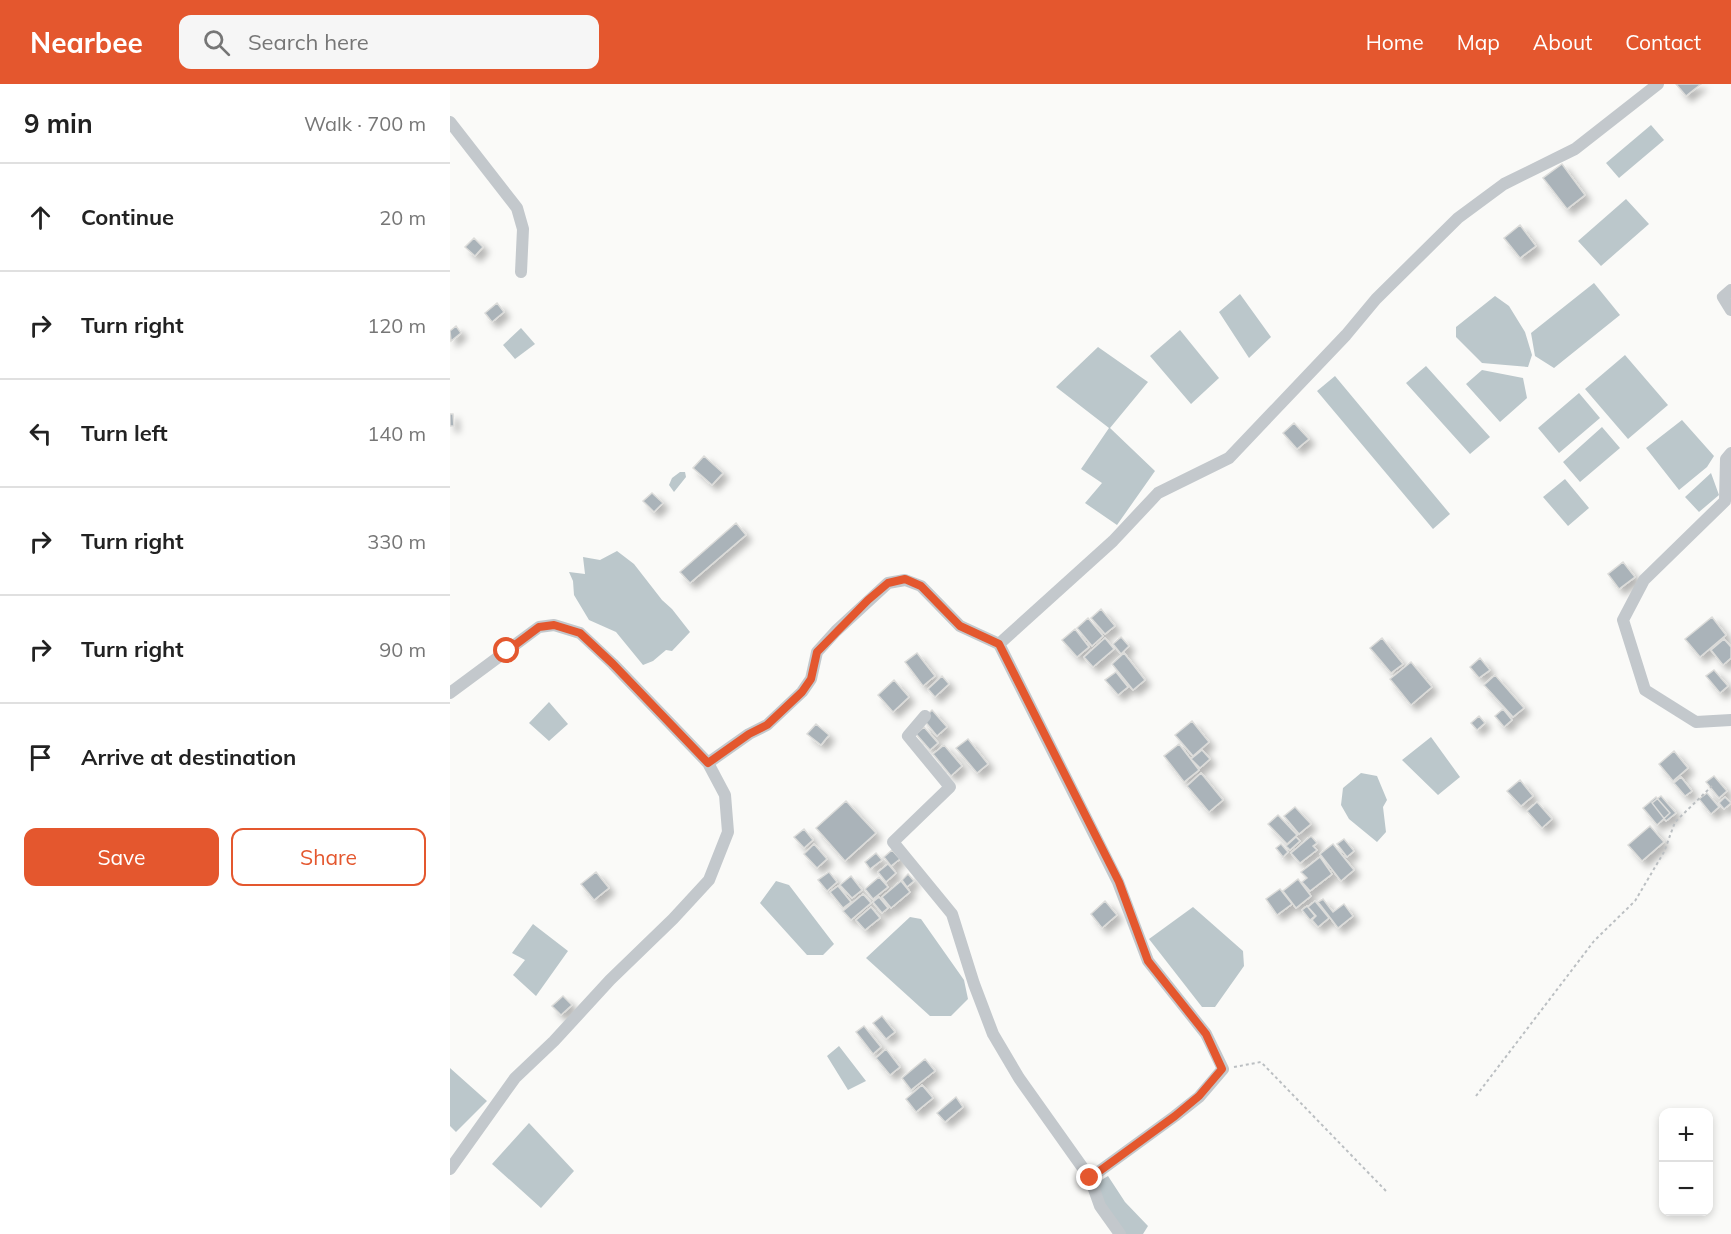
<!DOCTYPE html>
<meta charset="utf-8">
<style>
:root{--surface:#fff;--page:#f6f6f6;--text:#222;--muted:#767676;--line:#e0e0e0;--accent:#e4572e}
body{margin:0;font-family:Mulish,sans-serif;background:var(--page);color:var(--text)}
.controls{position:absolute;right:18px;bottom:18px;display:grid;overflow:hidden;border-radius:12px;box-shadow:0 3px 9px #0003}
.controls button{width:54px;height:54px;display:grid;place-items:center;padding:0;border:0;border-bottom:2px solid var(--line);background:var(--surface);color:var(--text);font:30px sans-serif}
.stop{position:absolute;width:18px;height:18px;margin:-14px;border:4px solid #e4572e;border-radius:50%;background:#fff}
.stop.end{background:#e4572e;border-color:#fff;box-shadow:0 2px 6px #0008}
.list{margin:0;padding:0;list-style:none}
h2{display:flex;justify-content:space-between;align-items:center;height:78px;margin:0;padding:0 24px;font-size:26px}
h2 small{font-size:20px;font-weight:400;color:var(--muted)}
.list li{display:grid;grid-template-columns:39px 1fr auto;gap:18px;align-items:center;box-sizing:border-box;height:108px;padding:0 24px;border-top:2px solid var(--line)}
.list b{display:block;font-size:22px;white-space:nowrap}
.list em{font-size:20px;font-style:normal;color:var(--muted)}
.actions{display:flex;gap:12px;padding:18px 24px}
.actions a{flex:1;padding:14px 0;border:2px solid var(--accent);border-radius:12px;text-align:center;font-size:21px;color:var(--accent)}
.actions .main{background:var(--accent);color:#fff}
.icon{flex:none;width:33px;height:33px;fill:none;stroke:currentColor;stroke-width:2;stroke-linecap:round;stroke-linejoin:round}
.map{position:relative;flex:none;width:1281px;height:1150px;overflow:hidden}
header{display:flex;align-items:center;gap:36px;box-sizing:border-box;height:84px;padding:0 30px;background:var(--accent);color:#fff}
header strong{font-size:28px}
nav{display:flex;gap:33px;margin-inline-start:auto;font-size:21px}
.search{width:420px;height:54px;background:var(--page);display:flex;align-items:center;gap:15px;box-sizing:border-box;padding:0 21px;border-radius:12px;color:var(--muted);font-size:22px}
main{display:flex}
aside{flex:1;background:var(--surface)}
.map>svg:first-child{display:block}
.water{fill:#bbc7cb}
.building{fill:#aab3b9;stroke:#dcdcda;stroke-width:1.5;filter:url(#shadow)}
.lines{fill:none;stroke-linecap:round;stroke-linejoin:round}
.path{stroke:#bbbfc2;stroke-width:2;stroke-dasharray:3 3;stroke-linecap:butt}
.street{stroke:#c3c8cc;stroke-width:12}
.route{stroke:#e4572e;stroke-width:8}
</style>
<header>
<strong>Nearbee</strong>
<div class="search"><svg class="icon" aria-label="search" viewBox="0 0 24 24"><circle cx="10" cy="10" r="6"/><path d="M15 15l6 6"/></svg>Search here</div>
<nav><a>Home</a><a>Map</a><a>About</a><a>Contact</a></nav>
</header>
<main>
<aside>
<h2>9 min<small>Walk · 700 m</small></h2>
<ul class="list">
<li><svg class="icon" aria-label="ahead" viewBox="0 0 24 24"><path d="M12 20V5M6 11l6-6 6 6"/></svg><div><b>Continue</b></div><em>20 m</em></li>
<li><svg class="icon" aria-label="right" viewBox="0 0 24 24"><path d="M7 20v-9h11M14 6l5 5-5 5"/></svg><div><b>Turn right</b></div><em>120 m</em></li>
<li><svg class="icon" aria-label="left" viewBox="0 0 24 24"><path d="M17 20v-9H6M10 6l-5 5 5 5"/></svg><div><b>Turn left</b></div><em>140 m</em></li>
<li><svg class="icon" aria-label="right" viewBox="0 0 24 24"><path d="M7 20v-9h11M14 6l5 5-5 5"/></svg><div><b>Turn right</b></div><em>330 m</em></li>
<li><svg class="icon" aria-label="right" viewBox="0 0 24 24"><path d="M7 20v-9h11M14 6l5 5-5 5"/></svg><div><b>Turn right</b></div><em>90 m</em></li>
<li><svg class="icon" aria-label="arrive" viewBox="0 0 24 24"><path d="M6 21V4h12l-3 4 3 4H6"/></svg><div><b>Arrive at destination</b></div></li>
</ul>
<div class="actions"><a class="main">Save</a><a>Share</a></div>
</aside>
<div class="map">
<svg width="1281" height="1150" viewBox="0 0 1281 1150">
<defs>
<filter id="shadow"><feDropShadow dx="5.5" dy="5.5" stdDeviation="3" flood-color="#0004"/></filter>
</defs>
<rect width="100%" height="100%" fill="#fafaf8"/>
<path class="water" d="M 1201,41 L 1214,56 L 1169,94 L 1156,79 Z
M 1176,115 L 1199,140 L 1151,182 L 1128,157 Z
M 1144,199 L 1170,231 L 1104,284 L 1085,272 L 1081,249 Z
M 790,210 L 821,253 L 799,274 L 769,228 Z
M 1045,212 L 1059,222 L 1075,248 L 1082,271 L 1078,283 L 1032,279 L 1006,253 L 1006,243 Z
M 71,244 L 85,260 L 65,275 L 53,261 Z
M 730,246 L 769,294 L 741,320 L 700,272 Z
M 648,263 L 698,298 L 660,344 L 705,387 L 667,441 L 635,419 L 652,399 L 631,385 L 659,344 L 606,303 Z
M 1175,271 L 1218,321 L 1178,355 L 1135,305 Z
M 976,282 L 1040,353 L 1020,370 L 956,299 Z
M 1032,286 L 1073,294 L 1077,314 L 1050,338 L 1016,300 Z
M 885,292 L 1000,430 L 983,445 L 867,307 Z
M 1129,309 L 1150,334 L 1109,369 L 1088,344 Z
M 1232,336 L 1264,372 L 1257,383 L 1229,406 L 1196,364 Z
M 1152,343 L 1170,364 L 1130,398 L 1113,378 Z
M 230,388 L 235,388 L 236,393 L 224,408 L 219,401 L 222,394 Z
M 1261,389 L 1269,411 L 1249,428 L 1235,413 Z
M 1115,395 L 1139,424 L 1118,442 L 1093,413 Z
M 167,467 L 184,480 L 212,516 L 222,525 L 240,548 L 222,567 L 216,566 L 203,577 L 193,581 L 166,548 L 139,536 L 124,511 L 123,497 L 119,488 L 135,490 L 133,473 L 150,476 Z
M 99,618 L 118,640 L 99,657 L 79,639 Z
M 981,653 L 1010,693 L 988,711 L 952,676 Z
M 911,689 L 927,692 L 937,716 L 933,723 L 936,748 L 927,758 L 899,735 L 891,721 L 893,704 Z
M 326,797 L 339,801 L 384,860 L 373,871 L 357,871 L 310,819 Z
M 743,823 L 793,867 L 794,882 L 765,923 L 752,923 L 699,855 Z
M 460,833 L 471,835 L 514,896 L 518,915 L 501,932 L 480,932 L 416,874 Z
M 83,840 L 118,867 L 86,912 L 63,891 L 75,876 L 62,869 Z
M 389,962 L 416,997 L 398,1006 L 377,972 Z
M 0,984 L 37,1017 L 6,1048 L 0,1042 Z
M 79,1039 L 124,1087 L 91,1124 L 42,1080 Z
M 658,1092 L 675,1118 L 698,1142 L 693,1150 L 675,1150 L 660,1130 L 645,1100 Z"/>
<path class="building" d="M 1226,0 L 1251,0 L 1236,12 Z
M 1112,80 L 1135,111 L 1117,125 L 1093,94 Z
M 1070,141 L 1086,162 L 1070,174 L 1054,154 Z
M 24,154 L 33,163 L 25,172 L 15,163 Z
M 47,219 L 54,228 L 42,238 L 35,229 Z
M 6,242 L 11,249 L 1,257 L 0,247 Z
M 0,330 L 3,330 L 4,342 L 0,342 Z
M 844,339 L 859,355 L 847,365 L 833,349 Z
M 254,372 L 273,389 L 262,401 L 243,384 Z
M 202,409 L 213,419 L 204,428 L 193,417 Z
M 286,439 L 296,451 L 240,499 L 230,488 Z
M 1173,478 L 1185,493 L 1169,505 L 1158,490 Z
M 651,525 L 665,542 L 655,550 L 641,534 Z
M 1262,533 L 1276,551 L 1250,573 L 1235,555 Z
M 638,534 L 653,552 L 642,562 L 627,544 Z
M 625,545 L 639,563 L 627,573 L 612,556 Z
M 671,553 L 679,562 L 671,570 L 663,560 Z
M 655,554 L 664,565 L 643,583 L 634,573 Z
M 932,554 L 953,580 L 941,589 L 920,564 Z
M 1274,555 L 1281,563 L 1281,574 L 1273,581 L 1261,566 Z
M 467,569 L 485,592 L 473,602 L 455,578 Z
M 674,569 L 695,596 L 683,606 L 662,580 Z
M 1030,574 L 1040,586 L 1029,594 L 1020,583 Z
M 961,578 L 982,603 L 961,621 L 940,595 Z
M 1264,586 L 1278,602 L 1270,609 L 1256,592 Z
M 666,588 L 678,603 L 668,611 L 655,596 Z
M 1045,591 L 1074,624 L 1063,633 L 1034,601 Z
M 492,592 L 499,600 L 485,613 L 478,605 Z
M 444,596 L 459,613 L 443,628 L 428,611 Z
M 1053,625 L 1062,636 L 1054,643 L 1045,632 Z
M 482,626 L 497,643 L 487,652 L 473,635 Z
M 1029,632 L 1035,639 L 1027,646 L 1021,639 Z
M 742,637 L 759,658 L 743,672 L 725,651 Z
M 366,640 L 379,651 L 371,661 L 357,650 Z
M 474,643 L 488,659 L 480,666 L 466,650 Z
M 518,655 L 538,680 L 527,689 L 506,664 Z
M 729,660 L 749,686 L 734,698 L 714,672 Z
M 494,661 L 512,682 L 501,692 L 483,670 Z
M 752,666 L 760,675 L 750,684 L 741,675 Z
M 1224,667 L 1238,684 L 1223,697 L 1209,680 Z
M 751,689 L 773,716 L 759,728 L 737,702 Z
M 1264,692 L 1277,707 L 1269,714 L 1256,698 Z
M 1231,693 L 1242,707 L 1235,712 L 1224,699 Z
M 1070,696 L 1083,712 L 1071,722 L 1057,707 Z
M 1257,709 L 1269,723 L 1261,730 L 1249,715 Z
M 1211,712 L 1226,729 L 1216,737 L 1202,719 Z
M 1206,713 L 1220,729 L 1207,741 L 1193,724 Z
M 1275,713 L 1281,719 L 1274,725 L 1269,719 Z
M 396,717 L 426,749 L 395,777 L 366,744 Z
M 1087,718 L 1102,735 L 1092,744 L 1077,727 Z
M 845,723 L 861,740 L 849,750 L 834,732 Z
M 828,731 L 847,751 L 837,760 L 818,740 Z
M 1200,742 L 1214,758 L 1192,777 L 1178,761 Z
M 354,745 L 363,756 L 354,764 L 344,753 Z
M 861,752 L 867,759 L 863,762 L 867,766 L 850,779 L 841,769 Z
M 846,753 L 850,757 L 840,766 L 836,762 Z
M 894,755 L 904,767 L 897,773 L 887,760 Z
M 364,760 L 377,775 L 367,784 L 354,770 Z
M 831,760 L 838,768 L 833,773 L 826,764 Z
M 883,760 L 904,786 L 891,797 L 870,770 Z
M 442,766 L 450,775 L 441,782 L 434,773 Z
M 426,769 L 432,776 L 420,785 L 415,778 Z
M 870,773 L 882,790 L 860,807 L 852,798 L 857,794 L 851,788 Z
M 438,780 L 446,789 L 436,798 L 428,788 Z
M 146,788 L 159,804 L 144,816 L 131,800 Z
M 379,788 L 387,798 L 377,807 L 368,796 Z
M 458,790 L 464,797 L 457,803 L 452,796 Z
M 401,792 L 412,806 L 402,814 L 390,801 Z
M 429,793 L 438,803 L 423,815 L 415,805 Z
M 848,795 L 861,812 L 846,824 L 833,807 Z
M 451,797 L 460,808 L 441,824 L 432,813 Z
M 388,802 L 401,818 L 393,824 L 380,808 Z
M 830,805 L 842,820 L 827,831 L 816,815 Z
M 413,810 L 421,819 L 401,836 L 393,827 Z
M 429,813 L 438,824 L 432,829 L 423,818 Z
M 873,815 L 883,828 L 894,820 L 903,832 L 888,844 L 868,818 Z
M 655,817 L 667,831 L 652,844 L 641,830 Z
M 865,817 L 879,834 L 868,843 L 862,836 L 866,832 L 858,823 Z
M 857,822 L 865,832 L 860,836 L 852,826 Z
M 421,823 L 430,834 L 415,846 L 406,836 Z
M 113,912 L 122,921 L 111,931 L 102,922 Z
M 432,932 L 445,948 L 436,955 L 423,939 Z
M 414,942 L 431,963 L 423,970 L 406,948 Z
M 436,965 L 450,983 L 440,991 L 426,974 Z
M 475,975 L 485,987 L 461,1006 L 452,994 Z
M 472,1001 L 483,1014 L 466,1028 L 456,1015 Z
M 506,1013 L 513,1023 L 495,1038 L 487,1029 Z"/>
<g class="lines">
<path class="path" d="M 784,983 L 811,978 L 936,1107
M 1026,1012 L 1144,857 L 1185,817 L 1214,768 L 1225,738 L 1262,702"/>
<path class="street" d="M 0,38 L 67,124 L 73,145 L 71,188
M 1281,206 L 1273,213 L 1281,226
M 1281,369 L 1276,375 L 1275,417 L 1194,496 L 1173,536 L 1195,606 L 1246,638 L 1281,636
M 549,560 L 668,798 L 698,877 L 756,950 L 773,985 L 749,1013 L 725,1032 L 640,1094 L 650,1122 L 670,1150
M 0,609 L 89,543 L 104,541 L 130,549 L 163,580 L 258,679 L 299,650 L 317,641 L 352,608 L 361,595 L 367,568 L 386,547 L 438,499 L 455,496 L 471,502 L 510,542 L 549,560 L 663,457 L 708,409 L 779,374 L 896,251 L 926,215 L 1008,134 L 1054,100 L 1125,65 L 1208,0
M 475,632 L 458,652 L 500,703 L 443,758 L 502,830 L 524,900 L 543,950 L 569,994 L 640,1094
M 0,1085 L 65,994 L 104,957 L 160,896 L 223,835 L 259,796 L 278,748 L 275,711 L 258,679"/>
</g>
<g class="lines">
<path class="route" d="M 57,567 L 89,543 L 104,541 L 130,549 L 163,580 L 258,679 L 299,650 L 317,641 L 352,608 L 361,595 L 367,568 L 418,516 L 438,499 L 455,495 L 471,502 L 510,542 L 549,560 L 669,798 L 698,877 L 756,950 L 772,985 L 749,1012 L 725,1032 L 640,1094"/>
</g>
</svg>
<div class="controls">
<button>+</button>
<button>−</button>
</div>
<div class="stop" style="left:57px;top:567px"></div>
<div class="stop end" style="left:640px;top:1094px"></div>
</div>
</main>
